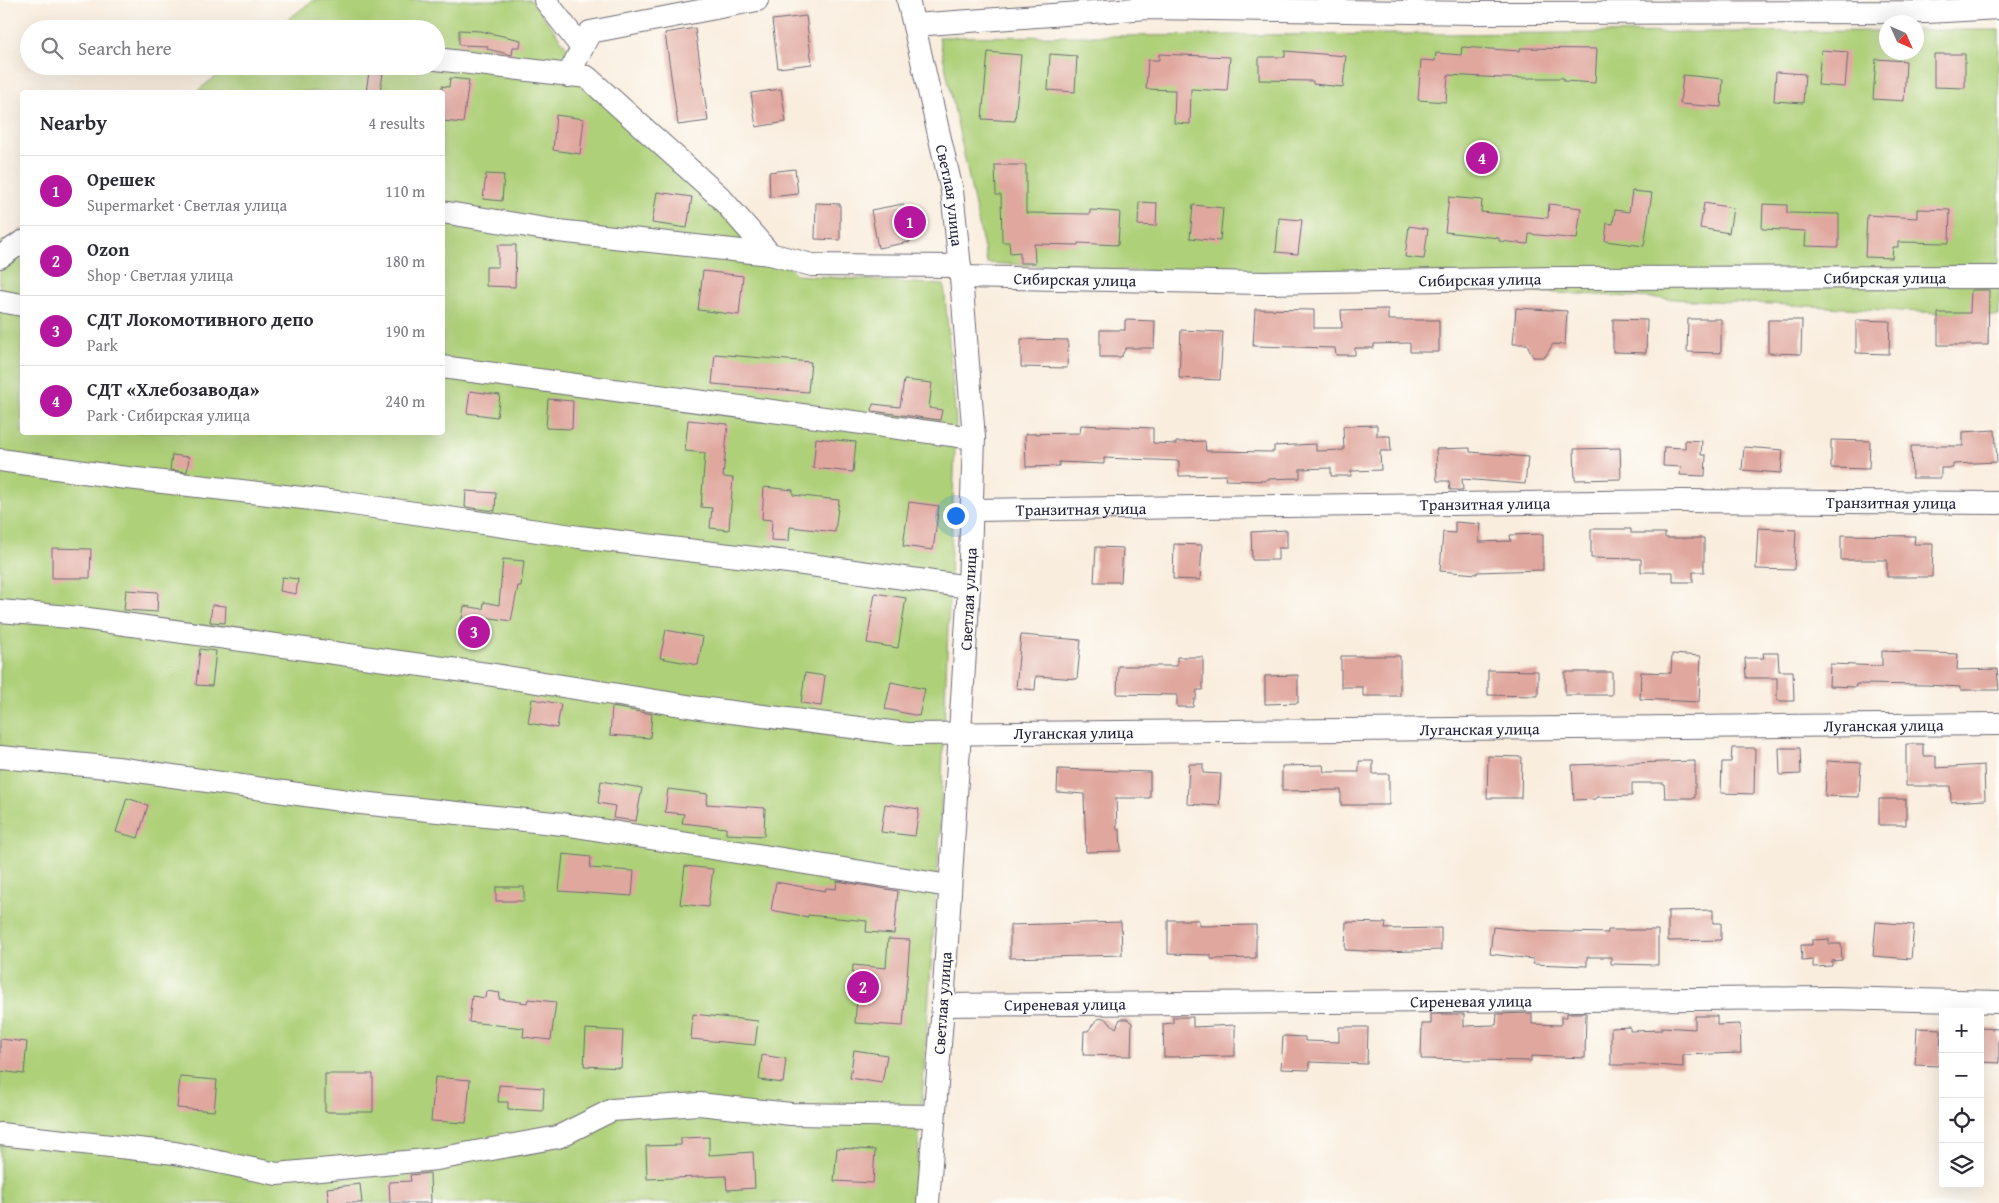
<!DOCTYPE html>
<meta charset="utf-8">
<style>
:root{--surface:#fff;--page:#f2f2f3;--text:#2b2b33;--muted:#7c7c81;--line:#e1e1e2;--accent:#b5179e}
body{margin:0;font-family:"Gentium Book Plus",serif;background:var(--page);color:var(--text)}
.controls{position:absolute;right:15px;bottom:15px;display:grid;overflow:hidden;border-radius:5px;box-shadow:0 5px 20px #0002}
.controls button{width:45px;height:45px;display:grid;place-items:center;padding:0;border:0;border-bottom:1px solid var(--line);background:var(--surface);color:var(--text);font:25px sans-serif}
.compass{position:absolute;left:1879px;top:15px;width:45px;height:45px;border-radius:50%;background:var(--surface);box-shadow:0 5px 20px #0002;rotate:135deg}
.you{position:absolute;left:955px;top:515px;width:18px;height:18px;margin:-12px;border:4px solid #fff;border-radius:50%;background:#1a73e8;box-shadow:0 0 0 8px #1a73e833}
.badge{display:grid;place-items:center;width:32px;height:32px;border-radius:50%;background:var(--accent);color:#fff;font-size:16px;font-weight:700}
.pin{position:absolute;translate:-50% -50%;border:2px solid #fff;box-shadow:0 1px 5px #0006}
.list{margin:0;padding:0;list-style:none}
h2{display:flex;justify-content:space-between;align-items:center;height:65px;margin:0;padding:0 20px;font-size:21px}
h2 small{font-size:16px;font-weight:400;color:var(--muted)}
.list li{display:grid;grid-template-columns:32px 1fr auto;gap:15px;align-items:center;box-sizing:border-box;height:70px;padding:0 20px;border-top:1px solid var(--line)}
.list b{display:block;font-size:19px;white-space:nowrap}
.list p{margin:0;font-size:16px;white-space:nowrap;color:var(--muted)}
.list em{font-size:16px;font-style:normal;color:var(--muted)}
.icon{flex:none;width:28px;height:28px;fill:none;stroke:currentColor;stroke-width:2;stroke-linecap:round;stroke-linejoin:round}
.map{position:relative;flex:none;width:1999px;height:1203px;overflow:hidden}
.search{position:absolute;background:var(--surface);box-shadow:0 5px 20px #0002;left:20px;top:20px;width:425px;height:55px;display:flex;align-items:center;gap:12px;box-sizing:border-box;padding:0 18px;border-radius:28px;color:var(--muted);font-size:19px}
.panel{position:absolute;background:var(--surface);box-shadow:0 5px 20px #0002;left:20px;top:90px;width:425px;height:345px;border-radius:5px}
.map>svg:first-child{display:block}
.green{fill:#aed078;stroke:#68795a}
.building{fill:#e0a79f}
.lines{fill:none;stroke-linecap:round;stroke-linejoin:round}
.minor-casing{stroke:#6d6974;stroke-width:24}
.minor{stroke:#fff;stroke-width:22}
.labels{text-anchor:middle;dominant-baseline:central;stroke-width:4.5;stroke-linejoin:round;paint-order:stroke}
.street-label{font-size:16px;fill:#22223b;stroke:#fdfcf7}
</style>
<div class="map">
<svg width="1999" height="1203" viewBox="0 0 1999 1203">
<rect width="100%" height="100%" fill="#fdfcf7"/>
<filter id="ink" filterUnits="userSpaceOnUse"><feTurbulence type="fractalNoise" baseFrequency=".02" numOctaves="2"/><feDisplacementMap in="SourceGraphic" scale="10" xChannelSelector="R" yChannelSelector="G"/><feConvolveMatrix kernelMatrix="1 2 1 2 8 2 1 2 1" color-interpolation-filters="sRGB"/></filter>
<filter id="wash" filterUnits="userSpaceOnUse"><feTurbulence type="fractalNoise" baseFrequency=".0096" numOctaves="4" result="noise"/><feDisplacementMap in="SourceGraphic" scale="20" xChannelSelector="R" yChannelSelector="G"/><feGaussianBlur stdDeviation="1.12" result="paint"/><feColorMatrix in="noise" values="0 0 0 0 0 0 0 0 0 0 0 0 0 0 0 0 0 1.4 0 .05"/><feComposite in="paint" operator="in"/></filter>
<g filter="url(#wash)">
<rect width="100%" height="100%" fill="#f9edde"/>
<path class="green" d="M 313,0 L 531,0 L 569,50 L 797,275 L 944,285 L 956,422 L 940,831 L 915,1203 L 0,1203 L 0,242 L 10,239 L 22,229 L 22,432 L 442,432 L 442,92 L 196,92 L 229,66 L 436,66 L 436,29 L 276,29 Z
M 1917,30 L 1999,30 L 1999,316 L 987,263 L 939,37 L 1886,31 L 1886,52 L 1916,52 Z"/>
<g id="blocks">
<path class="building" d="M 806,16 L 812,64 L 778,68 L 772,20 Z
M 695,28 L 708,121 L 678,125 L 665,33 Z
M 459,30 L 480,31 L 521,40 L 520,47 L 513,47 L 512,55 L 487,49 L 488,46 L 459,45 Z
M 1462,47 L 1520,51 L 1520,48 L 1597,49 L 1595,83 L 1564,81 L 1564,78 L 1502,78 L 1448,75 L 1446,102 L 1418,100 L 1421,60 L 1435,61 L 1436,53 L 1461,55 Z
M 1821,50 L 1848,52 L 1845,87 L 1818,85 Z
M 1285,51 L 1346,56 L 1343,87 L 1313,84 L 1313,81 L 1259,80 L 1259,57 L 1285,57 Z
M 988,52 L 1021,55 L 1015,121 L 982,119 Z
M 1050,54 L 1077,56 L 1075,92 L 1048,90 Z
M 1159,54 L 1230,57 L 1227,91 L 1191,89 L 1190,124 L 1174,123 L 1175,90 L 1146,89 L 1148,60 L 1159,60 Z
M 1934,54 L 1965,54 L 1965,88 L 1934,87 Z
M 1876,59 L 1906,61 L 1904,101 L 1873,99 Z
M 369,72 L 383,74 L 380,92 L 366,92 Z
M 1776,72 L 1805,74 L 1803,103 L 1774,101 Z
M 1683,75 L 1723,79 L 1721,107 L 1680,104 Z
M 450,78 L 469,80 L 463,123 L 442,121 L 442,86 L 449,87 Z
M 781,89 L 786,122 L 756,127 L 751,93 Z
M 556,115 L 584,119 L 580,154 L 553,150 Z
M 995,165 L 1026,165 L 1026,213 L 1090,214 L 1090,210 L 1120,212 L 1118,245 L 1078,243 L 1078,245 L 1034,244 L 1035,263 L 1020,263 L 1020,252 L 1010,253 L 1009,242 L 1002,242 L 1001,195 L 996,195 Z
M 795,169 L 798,194 L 770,197 L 769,172 Z
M 486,174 L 504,175 L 502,201 L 483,199 Z
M 1632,191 L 1652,193 L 1644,246 L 1605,241 L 1607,223 L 1613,224 L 1615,210 L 1629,212 Z
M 657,192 L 692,197 L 687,228 L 652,223 Z
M 1449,197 L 1482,200 L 1481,212 L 1548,218 L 1549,204 L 1581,208 L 1577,239 L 1529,234 L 1528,244 L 1499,241 L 1499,238 L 1445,232 Z
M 1139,202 L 1157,203 L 1156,226 L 1138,225 Z
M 816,203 L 840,204 L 840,240 L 815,239 Z
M 1704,203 L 1733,208 L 1729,233 L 1700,228 Z
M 903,204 L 910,242 L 878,248 L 871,210 Z
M 1763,204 L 1787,205 L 1787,213 L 1839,214 L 1839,247 L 1805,246 L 1806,231 L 1762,229 Z
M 1193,205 L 1223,208 L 1220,241 L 1190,238 Z
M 1917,209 L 1950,210 L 1949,243 L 1898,242 L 1898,247 L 1893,247 L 1892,258 L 1865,257 L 1867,215 L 1917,218 Z
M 1279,218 L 1302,220 L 1298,254 L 1276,252 Z
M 1409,226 L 1428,229 L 1424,259 L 1405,257 Z
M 498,245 L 516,245 L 515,287 L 486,286 L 486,267 L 498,267 Z
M 703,271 L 743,276 L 739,315 L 698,310 Z
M 1971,290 L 1989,290 L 1988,345 L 1938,345 L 1938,313 L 1970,313 Z
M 1516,308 L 1567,311 L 1565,345 L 1553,344 L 1545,357 L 1533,357 L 1527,344 L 1513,344 Z
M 1255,309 L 1314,310 L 1314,328 L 1342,328 L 1341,310 L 1388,309 L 1388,320 L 1439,320 L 1439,352 L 1410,352 L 1410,343 L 1374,344 L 1374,348 L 1355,348 L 1355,355 L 1336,355 L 1335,348 L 1253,346 Z
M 1613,319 L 1647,320 L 1646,353 L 1613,352 Z
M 1688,319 L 1721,319 L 1721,353 L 1687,352 Z
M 1125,320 L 1155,321 L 1154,348 L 1126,348 L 1121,357 L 1100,357 L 1100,330 L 1125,330 Z
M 1768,320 L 1802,320 L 1801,354 L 1768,353 Z
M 1856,320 L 1890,321 L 1889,354 L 1856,353 Z
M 1181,330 L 1223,332 L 1220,380 L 1179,378 Z
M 1021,339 L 1068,340 L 1067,368 L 1021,367 Z
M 715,354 L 811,362 L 808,392 L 712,384 Z
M 904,380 L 932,383 L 929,408 L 942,410 L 940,420 L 872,411 L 873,404 L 900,407 Z
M 470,391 L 500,395 L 497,417 L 467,413 Z
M 548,399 L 573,401 L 572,429 L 546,428 Z
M 688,420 L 728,424 L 723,477 L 733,478 L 729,530 L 710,528 L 712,508 L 701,507 L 705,453 L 685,451 Z
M 1081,425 L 1153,428 L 1153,443 L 1176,444 L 1176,442 L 1205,441 L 1206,451 L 1274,452 L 1274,446 L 1316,444 L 1316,451 L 1344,450 L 1343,426 L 1377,425 L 1377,436 L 1390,436 L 1391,451 L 1380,451 L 1381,470 L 1351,471 L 1351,476 L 1331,476 L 1331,468 L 1300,469 L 1300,478 L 1266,479 L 1266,481 L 1225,480 L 1226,475 L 1179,476 L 1179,461 L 1104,458 L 1104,464 L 1059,462 L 1059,466 L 1026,467 L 1025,434 L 1080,433 Z
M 1995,430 L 1997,462 L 1953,464 L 1953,468 L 1941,468 L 1941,478 L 1912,478 L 1911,446 L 1963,446 L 1963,432 Z
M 816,438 L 856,442 L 853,472 L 813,468 Z
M 1685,440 L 1702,441 L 1701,455 L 1706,455 L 1705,476 L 1680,475 L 1681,467 L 1663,466 L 1664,447 L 1685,448 Z
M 1831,440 L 1870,441 L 1869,469 L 1831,468 Z
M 1744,447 L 1783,450 L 1781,473 L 1742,470 Z
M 1470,448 L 1470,452 L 1528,457 L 1525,484 L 1462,479 L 1463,490 L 1450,490 L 1449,481 L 1437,481 L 1436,449 Z
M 1620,448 L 1621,479 L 1575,480 L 1574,449 Z
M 172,455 L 189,457 L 187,472 L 170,470 Z
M 764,487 L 793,490 L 793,495 L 839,500 L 835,532 L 790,527 L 789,541 L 771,540 L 772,520 L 762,519 Z
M 466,491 L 496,493 L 495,511 L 465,507 Z
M 909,502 L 939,506 L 933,550 L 903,546 Z
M 1455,522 L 1481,524 L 1479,542 L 1511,541 L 1510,535 L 1543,534 L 1543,570 L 1477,572 L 1477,574 L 1440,571 L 1443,532 L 1455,533 Z
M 1758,528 L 1796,530 L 1794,570 L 1756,569 Z
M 1591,529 L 1631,529 L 1631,533 L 1665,533 L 1665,538 L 1704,538 L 1704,572 L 1693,572 L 1693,582 L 1673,582 L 1673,572 L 1641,572 L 1641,559 L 1591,558 Z
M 1287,530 L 1287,548 L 1278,548 L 1278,560 L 1252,560 L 1251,532 Z
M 1841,535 L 1915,536 L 1914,544 L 1933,544 L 1932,577 L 1887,577 L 1887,560 L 1841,560 Z
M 1174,544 L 1202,545 L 1200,580 L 1173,579 Z
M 1096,547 L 1123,548 L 1121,582 L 1094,582 Z
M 52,548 L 91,549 L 90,578 L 52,578 Z
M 503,559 L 524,561 L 521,586 L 518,586 L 511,621 L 485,617 L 483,629 L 461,625 L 464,606 L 483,609 L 484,602 L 499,605 Z
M 282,577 L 298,579 L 296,594 L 280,591 Z
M 126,590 L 158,592 L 157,612 L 124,610 Z
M 875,593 L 906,598 L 898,648 L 867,643 Z
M 212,605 L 226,606 L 225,623 L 210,622 Z
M 666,630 L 703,637 L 698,665 L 660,658 Z
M 1021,635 L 1081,640 L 1077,679 L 1036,676 L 1035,690 L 1016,688 Z
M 200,649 L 216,651 L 212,686 L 196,685 Z
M 1882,651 L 1958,654 L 1957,670 L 1997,669 L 1999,690 L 1960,690 L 1960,687 L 1927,685 L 1856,684 L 1856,687 L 1829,686 L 1830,664 L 1882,666 Z
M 1763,653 L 1778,653 L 1779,671 L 1793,671 L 1794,701 L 1777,701 L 1777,678 L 1746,678 L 1745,658 L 1764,658 Z
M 1672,654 L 1701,656 L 1699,702 L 1640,699 L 1641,672 L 1671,673 Z
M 1341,656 L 1400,656 L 1400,696 L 1363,696 L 1363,687 L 1341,687 Z
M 1177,657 L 1203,657 L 1203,690 L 1197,690 L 1196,699 L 1194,699 L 1193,707 L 1177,707 L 1177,695 L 1117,694 L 1118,666 L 1177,666 Z
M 1488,670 L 1538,671 L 1538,696 L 1488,695 Z
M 1565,672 L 1612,672 L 1612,695 L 1565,695 Z
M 805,673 L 825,676 L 821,706 L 801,703 Z
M 1298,675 L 1298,703 L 1265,704 L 1265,676 Z
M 891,682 L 925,689 L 919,716 L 885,709 Z
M 532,699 L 561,704 L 557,728 L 528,723 Z
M 612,707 L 652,714 L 650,738 L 610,735 Z
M 1906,744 L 1923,744 L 1923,756 L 1936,756 L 1936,768 L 1984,765 L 1985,800 L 1951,802 L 1950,786 L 1906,786 Z
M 1732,748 L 1755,748 L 1754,794 L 1721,793 L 1722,762 L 1731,762 Z
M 1779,748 L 1800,748 L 1801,774 L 1780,775 Z
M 1488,756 L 1522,757 L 1521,798 L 1487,798 Z
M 1359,761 L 1373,761 L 1373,774 L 1389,774 L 1389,805 L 1341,805 L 1341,790 L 1282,791 L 1282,766 L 1323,765 L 1324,772 L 1359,772 Z
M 1695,761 L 1695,798 L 1665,798 L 1664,783 L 1632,783 L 1632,796 L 1596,797 L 1596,799 L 1574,800 L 1572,765 Z
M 1827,761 L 1861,763 L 1859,797 L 1825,796 Z
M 1189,764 L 1203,764 L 1203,773 L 1221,774 L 1219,806 L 1187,804 Z
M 1058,769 L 1150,772 L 1150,798 L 1116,798 L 1117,830 L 1120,830 L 1121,851 L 1086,852 L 1084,794 L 1057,792 Z
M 601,781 L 642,788 L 636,821 L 613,818 L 615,806 L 598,803 Z
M 668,789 L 708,794 L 706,804 L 765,808 L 764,836 L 726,834 L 726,828 L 682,823 L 684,814 L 665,812 Z
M 127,798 L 148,805 L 138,838 L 116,832 Z
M 1879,799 L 1906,799 L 1906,825 L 1879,825 Z
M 885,804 L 919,809 L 915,836 L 881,832 Z
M 563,854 L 591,857 L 590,868 L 634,871 L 632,896 L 559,891 Z
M 685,866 L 713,869 L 708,907 L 680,904 Z
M 837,881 L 898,891 L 894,934 L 866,932 L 867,921 L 808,915 L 808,917 L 771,910 L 776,882 L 825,891 L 826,888 L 836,889 Z
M 496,887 L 524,887 L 524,901 L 496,901 Z
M 1713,910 L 1713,923 L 1721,923 L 1721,940 L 1668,941 L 1668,911 Z
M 1168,920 L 1199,920 L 1199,926 L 1256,925 L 1256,958 L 1211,959 L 1211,955 L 1168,954 Z
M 1121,922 L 1122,955 L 1010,958 L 1010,925 Z
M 1346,922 L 1386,923 L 1385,929 L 1441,928 L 1441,950 L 1384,952 L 1345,950 Z
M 1876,922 L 1914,925 L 1911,959 L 1873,956 Z
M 1493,927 L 1530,931 L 1608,933 L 1608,930 L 1658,930 L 1658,965 L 1611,964 L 1611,957 L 1587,957 L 1587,966 L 1533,964 L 1533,959 L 1490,954 Z
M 888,939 L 910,940 L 903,1026 L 855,1023 L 858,984 L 852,983 L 853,965 L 886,968 Z
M 1829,939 L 1829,944 L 1841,944 L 1842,960 L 1832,961 L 1832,966 L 1813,967 L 1813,960 L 1802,961 L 1801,945 L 1812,945 L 1812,940 Z
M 486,991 L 500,993 L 499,999 L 527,1003 L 528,999 L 556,1002 L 551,1040 L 523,1037 L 524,1028 L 469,1022 L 472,996 L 485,998 Z
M 1532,1013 L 1532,1024 L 1561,1025 L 1561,1017 L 1567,1017 L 1567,1013 L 1586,1013 L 1585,1058 L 1531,1056 L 1531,1061 L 1421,1059 L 1422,1024 L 1431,1024 L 1431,1014 L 1464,1014 L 1464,1026 L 1496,1025 L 1497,1014 Z
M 693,1014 L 758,1021 L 755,1045 L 691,1039 Z
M 1695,1016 L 1717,1016 L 1717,1025 L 1740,1024 L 1741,1053 L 1683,1055 L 1683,1067 L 1655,1065 L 1611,1065 L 1611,1028 L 1630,1027 L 1630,1031 L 1662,1030 L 1662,1027 L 1695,1029 Z
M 1173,1017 L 1193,1017 L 1193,1027 L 1235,1025 L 1235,1056 L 1164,1057 L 1163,1024 L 1173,1023 Z
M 1104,1018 L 1116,1028 L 1120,1019 L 1127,1019 L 1132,1023 L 1131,1056 L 1083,1055 L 1084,1031 L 1088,1031 L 1097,1019 Z
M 1339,1027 L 1368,1027 L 1367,1064 L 1309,1062 L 1309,1070 L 1281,1069 L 1283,1036 L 1305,1037 L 1305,1041 L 1339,1042 Z
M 1917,1028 L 1941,1029 L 1940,1066 L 1915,1065 Z
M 1980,1028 L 1999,1029 L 1999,1063 L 1980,1062 Z
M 586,1029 L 623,1031 L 621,1068 L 584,1066 Z
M 0,1039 L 27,1042 L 24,1074 L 0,1071 Z
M 854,1050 L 887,1055 L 882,1083 L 850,1078 Z
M 762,1055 L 786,1059 L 783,1083 L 759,1080 Z
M 325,1074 L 373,1074 L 373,1112 L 325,1112 Z
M 180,1077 L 217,1080 L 214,1111 L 177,1108 Z
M 435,1077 L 470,1080 L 466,1123 L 431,1121 Z
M 499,1085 L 544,1088 L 543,1111 L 508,1109 L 508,1102 L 498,1102 Z
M 709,1137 L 709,1155 L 753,1152 L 755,1188 L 727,1190 L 726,1176 L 647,1179 L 646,1146 L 681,1145 L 681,1138 Z
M 837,1148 L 875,1150 L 873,1183 L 834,1181 Z
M 430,1173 L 431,1203 L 390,1203 L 389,1182 L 411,1181 L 410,1175 Z
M 360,1184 L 362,1203 L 329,1203 L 327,1188 Z"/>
</g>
</g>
<g filter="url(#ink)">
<use href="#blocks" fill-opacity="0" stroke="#6d6974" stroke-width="1"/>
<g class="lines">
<g class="minor-casing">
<g id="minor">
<path d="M 545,0 L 582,48"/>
<path id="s1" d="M 908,0 L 952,191 L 961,277 L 974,438 L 969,587 L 943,1005 L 928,1203"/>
<path d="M 914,25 L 1148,8 L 1476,13 L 1927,12 L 1999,8"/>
<path d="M 436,59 L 587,77 L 720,197 L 770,254 L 812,265 L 960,266"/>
<path d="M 568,76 L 590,32 L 757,0"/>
<path d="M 442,212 L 558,231 L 770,254"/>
<path d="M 0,257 L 22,242"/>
<path id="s2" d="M 961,277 L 1265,283 L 1556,278 L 1999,277"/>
<path d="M 0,301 L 22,305"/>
<path d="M 442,367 L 974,438"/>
<path d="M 0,460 L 119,477 L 346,503 L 579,537 L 796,563 L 969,587"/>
<path id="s3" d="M 973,510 L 1681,501 L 1999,503"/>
<path id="s4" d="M 0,611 L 81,618 L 494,675 L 700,708 L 907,734 L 1999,724"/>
<path d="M 0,757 L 117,768 L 361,803 L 563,824 L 949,886"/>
<path id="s5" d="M 943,1005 L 1833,998 L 1999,1002"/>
<path d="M 0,1134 L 175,1153 L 277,1174 L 437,1159 L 558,1137 L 612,1110 L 699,1104 L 791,1114 L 934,1116"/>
</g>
</g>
<use href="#minor" class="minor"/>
</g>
</g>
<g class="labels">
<g class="street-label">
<text stroke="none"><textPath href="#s1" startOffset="200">Светлая улица</textPath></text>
<text stroke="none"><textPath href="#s2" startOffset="924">Сибирская улица</textPath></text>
<text stroke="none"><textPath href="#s2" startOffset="114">Сибирская улица</textPath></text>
<text stroke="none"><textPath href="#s2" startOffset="519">Сибирская улица</textPath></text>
<text stroke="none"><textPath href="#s3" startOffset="918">Транзитная улица</textPath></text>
<text stroke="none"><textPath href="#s3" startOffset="512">Транзитная улица</textPath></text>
<text stroke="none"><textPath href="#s3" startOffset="108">Транзитная улица</textPath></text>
<text transform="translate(968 599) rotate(-87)">Светлая улица</text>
<text stroke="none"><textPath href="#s4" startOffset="1892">Луганская улица</textPath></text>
<text stroke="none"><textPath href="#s4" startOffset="1488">Луганская улица</textPath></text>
<text stroke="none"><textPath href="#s4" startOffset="1082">Луганская улица</textPath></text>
<text stroke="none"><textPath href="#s5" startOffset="528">Сиреневая улица</textPath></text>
<text transform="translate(942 1003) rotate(-86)">Светлая улица</text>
<text stroke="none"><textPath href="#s5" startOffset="122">Сиреневая улица</textPath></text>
</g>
</g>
</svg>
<div class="controls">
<button>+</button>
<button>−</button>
<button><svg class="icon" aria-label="locate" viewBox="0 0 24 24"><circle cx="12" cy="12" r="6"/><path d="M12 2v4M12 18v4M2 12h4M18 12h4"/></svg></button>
<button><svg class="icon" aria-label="layers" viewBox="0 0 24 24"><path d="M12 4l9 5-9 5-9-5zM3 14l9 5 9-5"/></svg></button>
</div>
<svg class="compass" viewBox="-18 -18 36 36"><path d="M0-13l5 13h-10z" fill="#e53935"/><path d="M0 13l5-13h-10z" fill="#7c7c81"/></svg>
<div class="you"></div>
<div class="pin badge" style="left:910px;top:222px">1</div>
<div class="pin badge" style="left:863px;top:987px">2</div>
<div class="pin badge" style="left:474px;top:632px">3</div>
<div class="pin badge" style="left:1482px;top:158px">4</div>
<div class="search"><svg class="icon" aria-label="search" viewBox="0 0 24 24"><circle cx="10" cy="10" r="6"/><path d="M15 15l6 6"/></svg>Search here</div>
<section class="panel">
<h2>Nearby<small>4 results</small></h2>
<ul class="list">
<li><span class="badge">1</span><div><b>Орешек</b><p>Supermarket · Светлая улица</p></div><em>110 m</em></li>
<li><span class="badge">2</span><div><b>Ozon</b><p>Shop · Светлая улица</p></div><em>180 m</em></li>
<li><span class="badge">3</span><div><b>СДТ Локомотивного депо</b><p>Park</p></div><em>190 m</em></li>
<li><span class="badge">4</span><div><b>СДТ «Хлебозавода»</b><p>Park · Сибирская улица</p></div><em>240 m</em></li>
</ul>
</section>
</div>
